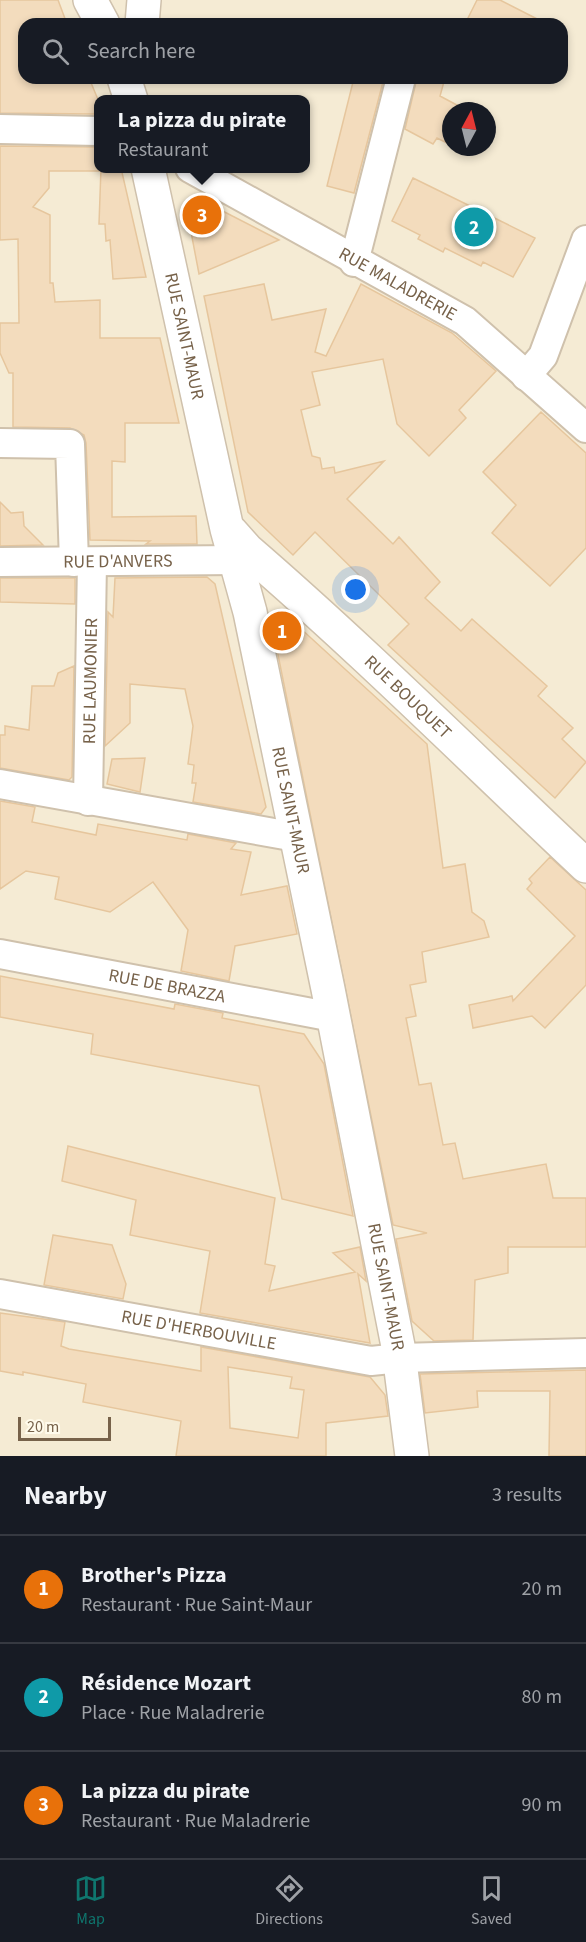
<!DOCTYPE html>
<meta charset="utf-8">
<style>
:root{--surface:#171b24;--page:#242831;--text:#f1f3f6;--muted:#9ea1a6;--line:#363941;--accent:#0f766e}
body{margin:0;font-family:"Source Sans 3",sans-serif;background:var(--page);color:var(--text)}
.compass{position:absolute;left:442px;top:102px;width:54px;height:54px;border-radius:50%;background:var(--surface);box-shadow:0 3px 9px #0003;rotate:7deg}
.scale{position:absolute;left:18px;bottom:15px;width:93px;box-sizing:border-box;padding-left:6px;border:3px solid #77624a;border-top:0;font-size:16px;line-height:21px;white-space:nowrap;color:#77624a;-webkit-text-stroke:4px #fffbec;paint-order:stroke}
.you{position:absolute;left:356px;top:590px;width:21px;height:21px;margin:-15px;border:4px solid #fff;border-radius:50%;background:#1a73e8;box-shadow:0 0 0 9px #1a73e833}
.badge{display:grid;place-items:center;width:39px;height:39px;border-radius:50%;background:var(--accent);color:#fff;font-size:20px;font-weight:700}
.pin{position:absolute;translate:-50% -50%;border:3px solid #fff;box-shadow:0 2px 6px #0006}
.popup{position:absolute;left:94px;top:95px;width:216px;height:78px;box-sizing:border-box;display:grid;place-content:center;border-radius:12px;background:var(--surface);filter:drop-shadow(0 2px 4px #0005);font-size:20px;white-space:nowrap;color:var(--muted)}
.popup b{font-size:22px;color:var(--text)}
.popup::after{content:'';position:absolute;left:50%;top:100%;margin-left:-12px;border:12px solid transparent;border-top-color:var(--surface)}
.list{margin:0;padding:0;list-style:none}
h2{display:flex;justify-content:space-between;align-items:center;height:78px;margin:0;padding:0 24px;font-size:26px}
h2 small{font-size:20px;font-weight:400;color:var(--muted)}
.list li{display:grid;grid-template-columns:39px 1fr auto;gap:18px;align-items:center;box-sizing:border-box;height:108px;padding:0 24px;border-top:2px solid var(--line)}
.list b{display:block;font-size:22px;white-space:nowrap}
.list p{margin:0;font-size:20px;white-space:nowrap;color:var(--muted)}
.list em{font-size:20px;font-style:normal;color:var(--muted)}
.icon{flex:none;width:33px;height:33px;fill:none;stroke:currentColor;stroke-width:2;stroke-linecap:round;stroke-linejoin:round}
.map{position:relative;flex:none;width:586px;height:1456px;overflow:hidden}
.search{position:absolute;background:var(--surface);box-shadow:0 3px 9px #0003;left:18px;right:18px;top:18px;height:66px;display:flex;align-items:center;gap:15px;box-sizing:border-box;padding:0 21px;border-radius:18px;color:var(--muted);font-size:22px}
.sheet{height:402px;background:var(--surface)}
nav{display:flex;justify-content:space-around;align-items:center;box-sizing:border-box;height:84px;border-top:2px solid var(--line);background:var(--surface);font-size:16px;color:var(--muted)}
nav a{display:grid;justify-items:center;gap:3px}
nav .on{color:var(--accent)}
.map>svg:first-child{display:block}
.residential{fill:#f5ebd4;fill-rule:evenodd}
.building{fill:#f3dcbd;stroke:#e6c69d;stroke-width:1.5;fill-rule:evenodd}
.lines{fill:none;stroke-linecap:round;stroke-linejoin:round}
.minor-casing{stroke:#cfc1ac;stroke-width:32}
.tertiary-casing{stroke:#cfc1ac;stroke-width:36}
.minor{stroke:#fff;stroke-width:28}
.tertiary{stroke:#fff;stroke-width:33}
.labels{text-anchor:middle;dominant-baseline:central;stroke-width:6;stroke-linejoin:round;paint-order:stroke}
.street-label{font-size:18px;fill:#77624a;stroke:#fffbec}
</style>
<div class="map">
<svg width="586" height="1456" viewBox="0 0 586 1456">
<rect width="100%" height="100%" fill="#fdf8e6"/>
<path class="residential" d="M 0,0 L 586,0 L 586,1456 L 0,1456 ZM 24,24 L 562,24 L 562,78 L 24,78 ZM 98,100 L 306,100 L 306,168 L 98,168 ZM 451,111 L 487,111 L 487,147 L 451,147 Z"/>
<path class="building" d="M 0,0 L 58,0 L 67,24 L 24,24 L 24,78 L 89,78 L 99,102 L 94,114 L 0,113 Z
M 477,0 L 500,0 L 547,24 L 465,24 Z
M 354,78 L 384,78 L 354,193 L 327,186 Z
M 417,78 L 445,78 L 440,96 L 468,111 L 451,111 L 451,145 L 437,138 L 433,144 L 405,129 Z
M 0,146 L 99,147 L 99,171 L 49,171 L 49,188 L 33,207 L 50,215 L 50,283 L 53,283 L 55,302 L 100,300 L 100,338 L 160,338 L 179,423 L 125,423 L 125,462 L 112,461 L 112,517 L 196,516 L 197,544 L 146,544 L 150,541 L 90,540 L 86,443 L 84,435 L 70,428 L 13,427 L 13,373 L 9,373 L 0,353 L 0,323 L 19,323 L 18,239 L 0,240 Z
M 101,168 L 121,168 L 146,277 L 113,279 L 110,240 L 106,241 L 105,224 L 99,224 Z
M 413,178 L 535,238 L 513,277 L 483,262 L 481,266 L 445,248 L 443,252 L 418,239 L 420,235 L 392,221 Z
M 207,203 L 279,240 L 199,274 L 188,216 Z
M 264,284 L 272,320 L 326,309 L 315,352 L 326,356 L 361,284 L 452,333 L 496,371 L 459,410 L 466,418 L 429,456 L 397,424 L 383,359 L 312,372 L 320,405 L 301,410 L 312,456 L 320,458 L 322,469 L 334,467 L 335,473 L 384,461 L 347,499 L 393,544 L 399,537 L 440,582 L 425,598 L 461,631 L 472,619 L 547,686 L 538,696 L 573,728 L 562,739 L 586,762 L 555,798 L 388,645 L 409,624 L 315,532 L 293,555 L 248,512 L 204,296 Z
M 541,412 L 586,453 L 586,548 L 550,586 L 492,533 L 516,505 L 483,472 Z
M 0,502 L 11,513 L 23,512 L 24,526 L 43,545 L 0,546 Z
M 207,577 L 215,584 L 266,807 L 261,814 L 193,802 L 196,783 L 192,783 L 194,765 L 188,764 L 193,726 L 185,689 L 130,684 L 130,723 L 105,746 L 108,612 L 113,617 L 115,578 Z
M 0,578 L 75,578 L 75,604 L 0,602 Z
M 288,617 L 427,744 L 443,868 L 465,864 L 472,912 L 484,921 L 489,937 L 422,952 L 426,982 L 410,985 L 416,1016 L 406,1018 L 419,1085 L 431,1083 L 443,1145 L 455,1143 L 463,1179 L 546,1164 L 553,1198 L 586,1198 L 586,1247 L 508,1247 L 508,1273 L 475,1280 L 473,1340 L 434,1341 L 412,1321 L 396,1239 L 427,1233 L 393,1225 L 271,620 Z
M 74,666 L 72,777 L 69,780 L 0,768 L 0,735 L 5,735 L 5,726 L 29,730 L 32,686 L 54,686 L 58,673 Z
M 145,758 L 140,792 L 107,784 L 112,759 Z
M 0,801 L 35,807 L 32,822 L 96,835 L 98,824 L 187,840 L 188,834 L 236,843 L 231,849 L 251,852 L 241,895 L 287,886 L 297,934 L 235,946 L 229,981 L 181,971 L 188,930 L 153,882 L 110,912 L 55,899 L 59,877 L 26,871 L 0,889 Z
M 550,857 L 586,890 L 586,985 L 545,1028 L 532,1016 L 473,1028 L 469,1005 L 512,996 L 513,1001 L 575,936 L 527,889 L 532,883 L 529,879 Z
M 0,976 L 174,1009 L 175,1004 L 223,1013 L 222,1018 L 304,1034 L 324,1064 L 353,1216 L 282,1199 L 259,1086 L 91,1054 L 93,1034 L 0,1017 Z
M 68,1146 L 275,1198 L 265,1264 L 275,1266 L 269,1291 L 355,1272 L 333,1253 L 360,1247 L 366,1281 L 358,1274 L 370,1343 L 200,1313 L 210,1251 L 130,1235 L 136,1200 L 62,1181 Z
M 53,1235 L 112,1245 L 126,1284 L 123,1299 L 44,1285 Z
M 0,1313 L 65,1322 L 61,1346 L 69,1349 L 201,1371 L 201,1347 L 370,1377 L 385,1395 L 388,1416 L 326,1423 L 326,1456 L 176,1456 L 181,1421 L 83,1402 L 86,1384 L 23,1372 L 23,1375 L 0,1371 ZM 228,1367 L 292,1377 L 290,1388 L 304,1390 L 298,1438 L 230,1428 Z
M 586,1370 L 586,1456 L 549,1456 L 550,1391 L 477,1391 L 478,1407 L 425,1413 L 420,1374 Z"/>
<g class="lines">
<g class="minor-casing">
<g id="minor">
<path d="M 0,129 L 98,131"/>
<path id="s1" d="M 190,168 L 465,321 L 586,428"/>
<path d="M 354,262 L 401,78"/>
<path d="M 526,376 L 543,356 L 586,240"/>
<path d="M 0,443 L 70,444 L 74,562"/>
<path id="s2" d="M 0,562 L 238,560"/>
<path d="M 0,784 L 296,837"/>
<path id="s3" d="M 88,801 L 92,562"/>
<path id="s4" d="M 0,954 L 333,1017"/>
<path id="s5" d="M 0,1294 L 371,1361 L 400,1358 L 586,1353"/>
</g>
</g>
<g class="tertiary-casing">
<g id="tertiary">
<path d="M 90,0 L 103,24"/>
<path d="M 142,24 L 144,0"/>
<path d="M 124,78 L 131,100"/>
<path id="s6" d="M 148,168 L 227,529 L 250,612 L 328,989 L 398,1346 L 412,1456"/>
<path id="s7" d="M 231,532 L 247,550 C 364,651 473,760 586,866"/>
</g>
</g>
<use href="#minor" class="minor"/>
<use href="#tertiary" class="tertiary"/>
</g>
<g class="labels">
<g class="street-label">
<text stroke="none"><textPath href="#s1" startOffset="238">RUE MALADRERIE</textPath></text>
<text stroke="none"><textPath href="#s6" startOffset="172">RUE SAINT-MAUR</textPath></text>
<text stroke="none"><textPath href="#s2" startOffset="118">RUE D'ANVERS</textPath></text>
<text stroke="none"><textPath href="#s3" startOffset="120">RUE LAUMONIER</textPath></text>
<text stroke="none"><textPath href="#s7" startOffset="242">RUE BOUQUET</textPath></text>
<text stroke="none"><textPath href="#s6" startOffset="658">RUE SAINT-MAUR</textPath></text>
<text stroke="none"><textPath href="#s4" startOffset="170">RUE DE BRAZZA</textPath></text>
<text stroke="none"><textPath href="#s6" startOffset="1144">RUE SAINT-MAUR</textPath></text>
<text stroke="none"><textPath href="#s5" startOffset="202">RUE D'HERBOUVILLE</textPath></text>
</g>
</g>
</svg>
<svg class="compass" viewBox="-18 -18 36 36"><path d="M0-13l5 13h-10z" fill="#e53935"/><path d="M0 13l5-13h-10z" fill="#9ea1a6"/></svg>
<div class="scale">20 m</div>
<div class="you"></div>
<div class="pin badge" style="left:282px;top:631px;background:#e8710a">1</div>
<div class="pin badge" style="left:474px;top:227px;background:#0f9aa8">2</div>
<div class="pin badge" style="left:202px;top:215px;background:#e8710a">3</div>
<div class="popup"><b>La pizza du pirate</b>Restaurant</div>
<div class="search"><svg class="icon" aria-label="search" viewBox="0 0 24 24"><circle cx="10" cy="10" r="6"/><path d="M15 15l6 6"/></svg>Search here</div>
</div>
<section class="sheet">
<h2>Nearby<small>3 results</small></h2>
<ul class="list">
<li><span class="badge" style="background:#e8710a">1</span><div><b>Brother's Pizza</b><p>Restaurant · Rue Saint-Maur</p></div><em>20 m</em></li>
<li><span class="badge" style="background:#0f9aa8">2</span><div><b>Résidence Mozart</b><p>Place · Rue Maladrerie</p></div><em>80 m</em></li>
<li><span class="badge" style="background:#e8710a">3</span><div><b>La pizza du pirate</b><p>Restaurant · Rue Maladrerie</p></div><em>90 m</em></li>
</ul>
</section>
<nav>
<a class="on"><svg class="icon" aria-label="map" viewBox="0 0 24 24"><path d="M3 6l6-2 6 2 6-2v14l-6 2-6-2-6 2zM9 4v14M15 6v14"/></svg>Map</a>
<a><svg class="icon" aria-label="directions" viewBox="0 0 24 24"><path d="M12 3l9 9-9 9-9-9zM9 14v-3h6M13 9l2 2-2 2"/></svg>Directions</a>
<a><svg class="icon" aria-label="saved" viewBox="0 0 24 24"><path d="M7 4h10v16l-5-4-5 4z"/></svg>Saved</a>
</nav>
